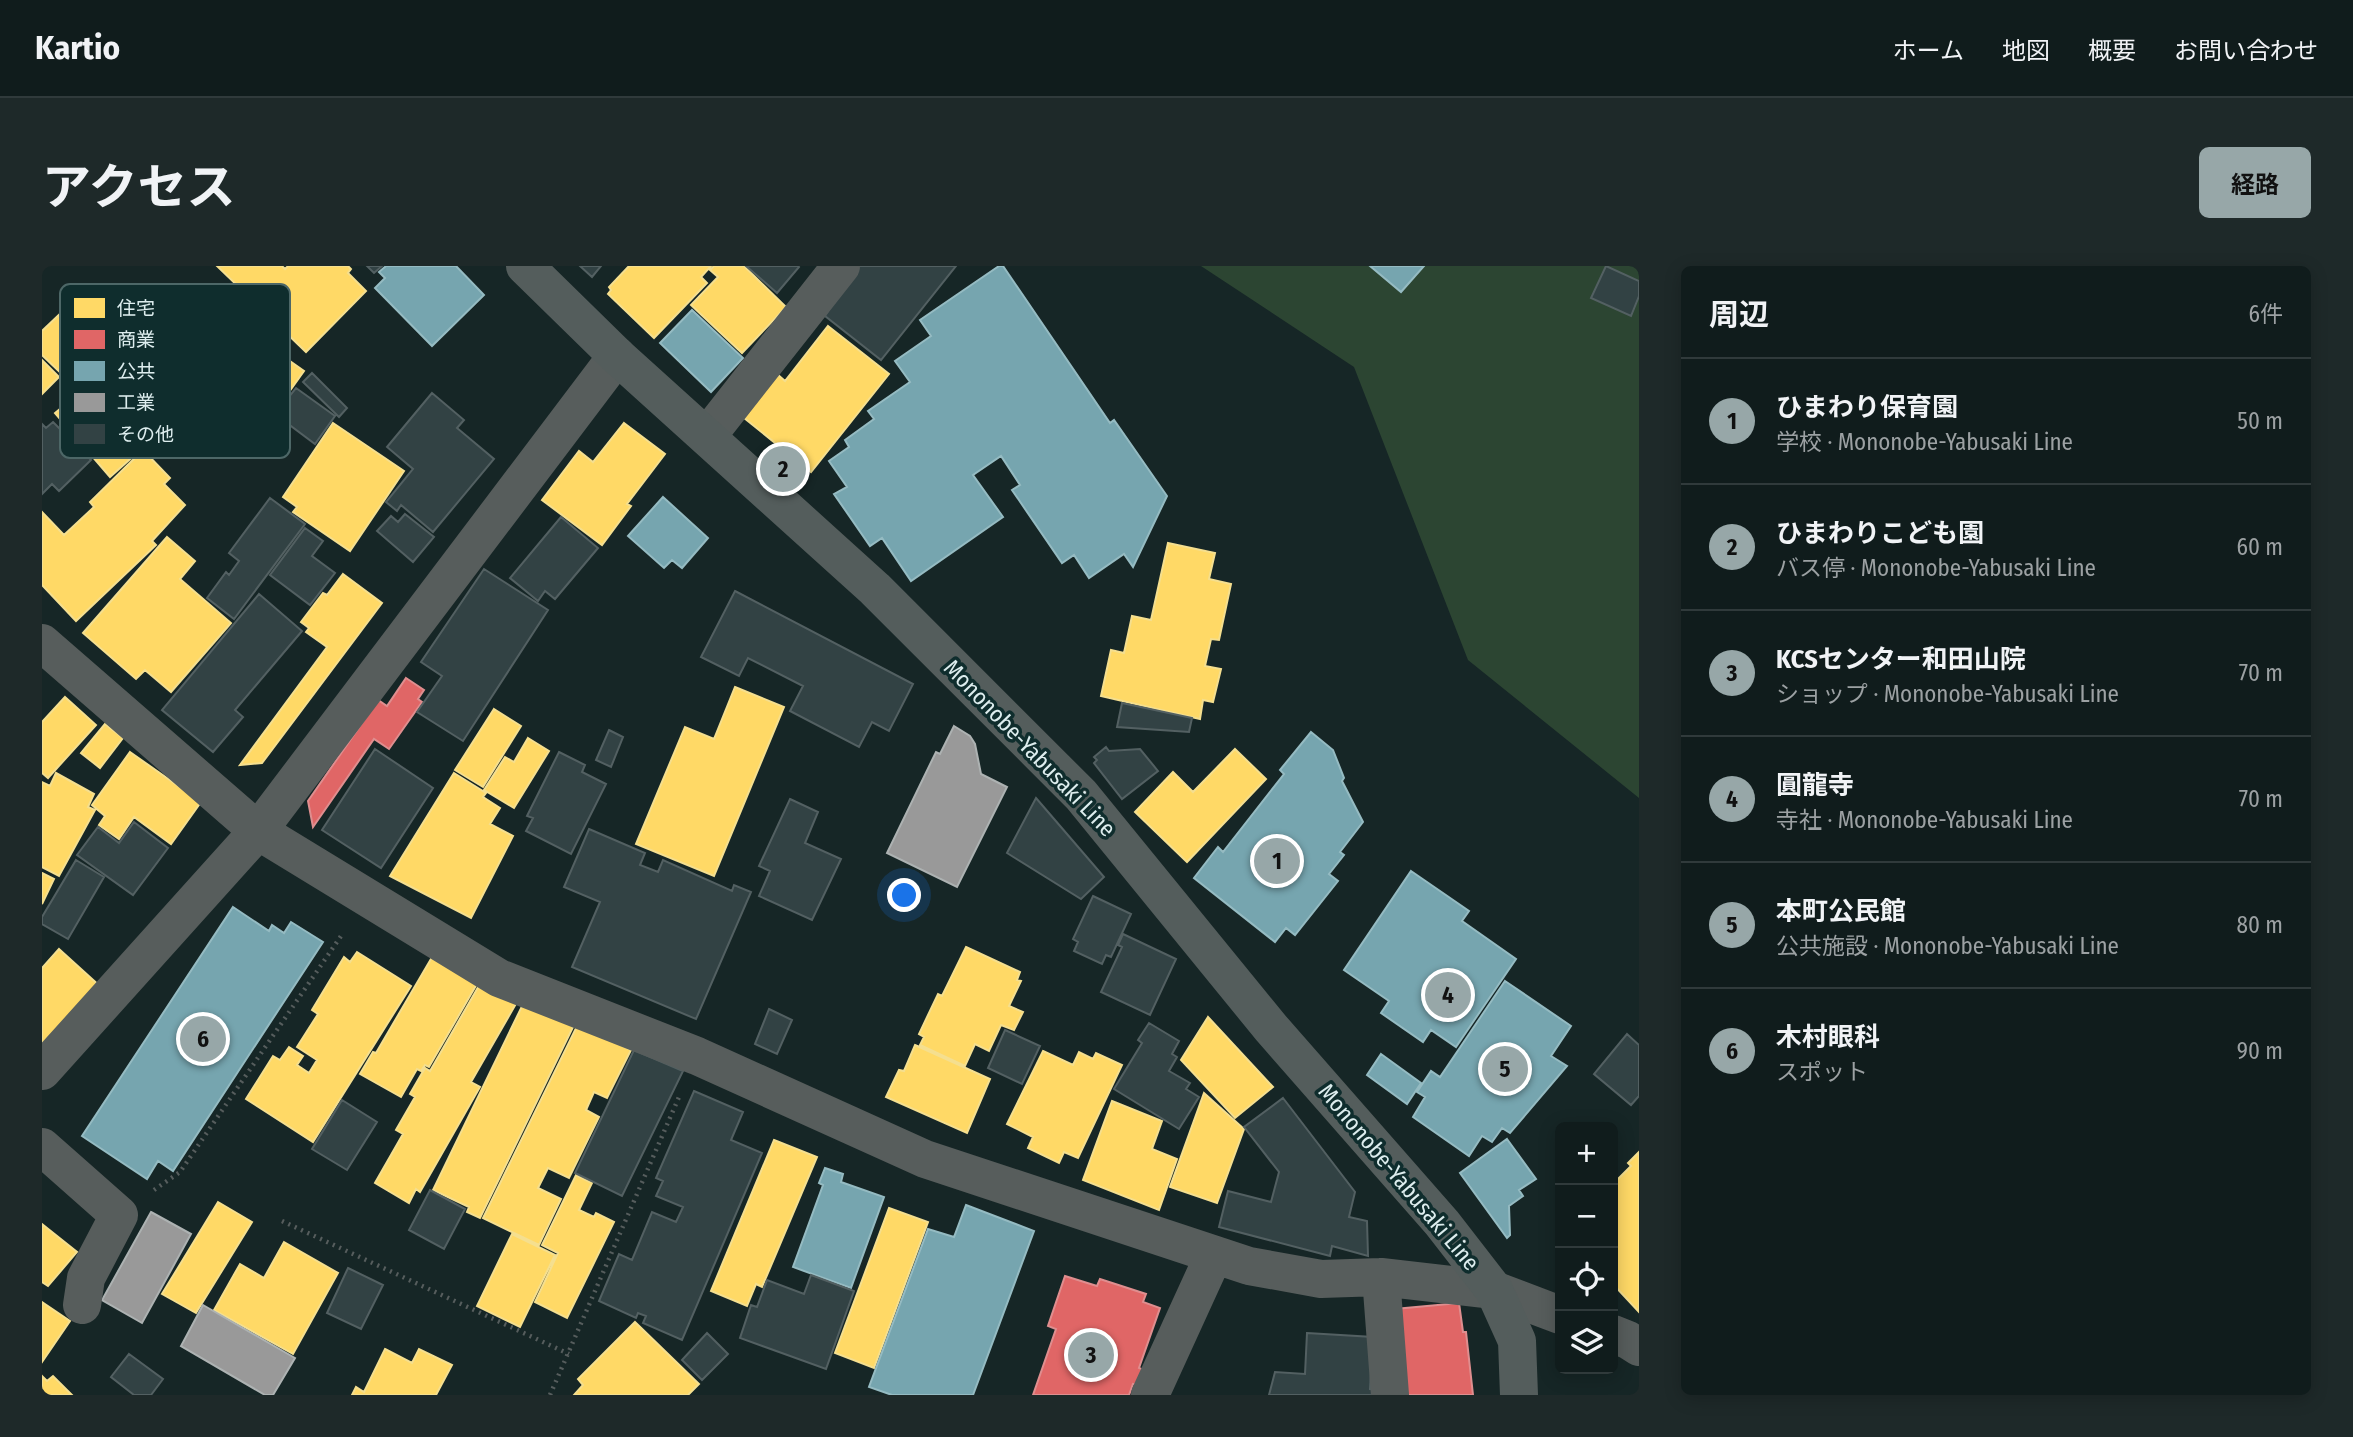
<!DOCTYPE html>
<html lang="ja">
<meta charset="utf-8">
<style>
:root{--surface:#101c1c;--page:#1e2929;--text:#f1f3f6;--muted:#9ca1a3;--line:#303a3b;--accent:#97a7a8}
body{margin:0;font-family:"Fira Sans Condensed","Noto Sans JP",sans-serif;background:var(--page);color:var(--text)}
.controls{position:absolute;right:21px;bottom:21px;display:grid;overflow:hidden;border-radius:10px;box-shadow:0 4px 18px #0003}
.controls button{width:63px;height:63px;display:grid;place-items:center;padding:0;border:0;border-bottom:2px solid var(--line);background:var(--surface);color:var(--text);font:35px sans-serif}
.you{position:absolute;left:863px;top:630px;width:24px;height:24px;margin:-18px;border:5px solid #fff;border-radius:50%;background:#1a73e8;box-shadow:0 0 0 10px #1a73e833}
.badge{display:grid;place-items:center;width:46px;height:46px;border-radius:50%;background:var(--accent);color:#111;font-size:23px;font-weight:700}
.pin{position:absolute;translate:-50% -50%;border:4px solid #fff;box-shadow:0 2px 7px #0006}
.list{margin:0;padding:0;list-style:none}
h2{display:flex;justify-content:space-between;align-items:center;height:91px;margin:0;padding:0 28px;font-size:30px}
h2 small{font-size:23px;font-weight:400;color:var(--muted)}
.list li{display:grid;grid-template-columns:46px 1fr auto;gap:21px;align-items:center;box-sizing:border-box;height:126px;padding:0 28px;border-top:2px solid var(--line)}
.list b{display:block;font-size:26px;white-space:nowrap}
.list p{margin:0;font-size:23px;white-space:nowrap;color:var(--muted)}
.list em{font-size:23px;font-style:normal;color:var(--muted)}
.icon{flex:none;width:38px;height:38px;fill:none;stroke:currentColor;stroke-width:2;stroke-linecap:round;stroke-linejoin:round}
.map{position:relative;flex:none;width:1597px;height:1129px;overflow:hidden;border-radius:10px}
header{display:flex;align-items:center;gap:42px;box-sizing:border-box;height:98px;padding:0 35px;background:var(--surface);border-bottom:2px solid var(--line)}
header strong{font-size:33px}
nav{display:flex;gap:38px;margin-inline-start:auto;font-size:24px}
.intro{display:flex;align-items:center;justify-content:space-between;box-sizing:border-box;height:168px;padding:0 42px}
h1{margin:0;font-size:49px}
.button{padding:18px 32px;border-radius:10px;background:var(--accent);color:#111;font-size:24px;font-weight:700}
main{display:flex;gap:42px;padding:0 42px}
aside{flex:1;background:var(--surface);border-radius:10px;box-shadow:0 4px 18px #0003}
.map>svg:first-child{display:block}
.green{fill:#2c4532}
.homes{fill:#ffd966;stroke:#f5df8f;stroke-width:2}
.shops{fill:#e06666;stroke:#df8e8f;stroke-width:2}
.public{fill:#76a5af;stroke:#95bbc2;stroke-width:2}
.industry{fill:#999;stroke:#adb2b2;stroke-width:2}
.building{fill:#324244;stroke:#536062;stroke-width:2}
.lines{fill:none;stroke-linecap:round;stroke-linejoin:round}
.path{stroke:#565d5d;stroke-width:4.5;stroke-dasharray:2 5;stroke-linecap:butt}
.minor{stroke:#575d5c;stroke-width:38}
.major{stroke:#545d5c;stroke-width:38}
.labels{text-anchor:middle;dominant-baseline:central;stroke-width:7;stroke-linejoin:round;paint-order:stroke}
.street-label{font-size:23px;fill:#ddedee;stroke:#0f2d2d}
.key{fill:#0f2d2d;stroke:#4d6767;stroke-width:2}
.key-label{font-size:19px;fill:#ddedee}
</style>
<header>
<strong>Kartio</strong>
<nav><a>ホーム</a><a>地図</a><a>概要</a><a>お問い合わせ</a></nav>
</header>
<div class="intro"><h1>アクセス</h1><a class="button">経路</a></div>
<main>
<div class="map">
<svg width="1597" height="1129" viewBox="0 0 1597 1129">
<rect width="100%" height="100%" fill="#162626"/>
<path class="green" d="M 1159,0 L 1597,0 L 1597,532 L 1426,394 L 1312,101 Z"/>
<path class="homes" d="M 175,0 L 240,0 L 243,3 L 246,0 L 306,0 L 309,3 L 306,7 L 324,25 L 264,86 Z
M 587,0 L 669,0 L 659,11 L 665,17 L 612,72 L 566,28 L 569,24 L 567,21 Z
M 672,0 L 702,0 L 744,41 L 700,87 L 649,39 L 676,11 L 668,4 Z
M 48,31 L 73,56 L 21,109 L 0,89 L 0,65 L 20,46 L 27,53 Z
M 187,57 L 207,71 L 216,57 L 246,78 L 238,88 L 262,105 L 202,189 L 186,178 L 177,191 L 153,174 L 167,155 L 134,130 Z
M 786,60 L 847,108 L 769,206 L 701,151 L 735,108 L 743,115 Z
M 0,94 L 17,111 L 0,128 Z
M 39,117 L 44,122 L 49,117 L 103,180 L 68,211 L 13,147 L 25,137 L 20,132 Z
M 291,157 L 362,205 L 308,285 L 251,246 L 255,241 L 241,231 Z
M 582,157 L 623,188 L 585,238 L 589,240 L 560,279 L 500,234 L 537,185 L 551,196 Z
M 101,184 L 128,212 L 122,218 L 143,239 L 110,275 L 114,279 L 34,355 L 0,319 L 0,246 L 22,269 L 52,241 L 48,236 Z
M 125,271 L 153,295 L 138,313 L 189,357 L 129,426 L 103,404 L 94,413 L 41,367 Z
M 1126,277 L 1173,287 L 1167,313 L 1189,318 L 1177,374 L 1169,373 L 1163,400 L 1179,403 L 1171,436 L 1161,434 L 1158,453 L 1059,430 L 1069,384 L 1082,387 L 1090,350 L 1109,354 Z
M 301,308 L 340,337 L 220,497 L 198,499 L 285,381 L 264,366 L 267,362 L 259,356 L 281,327 L 285,329 Z
M 693,421 L 742,441 L 672,610 L 594,578 L 643,461 L 672,473 Z
M 23,431 L 54,459 L 6,512 L 0,507 L 0,456 Z
M 452,443 L 479,460 L 441,521 L 413,504 Z
M 63,458 L 81,472 L 58,502 L 39,487 Z
M 486,472 L 507,485 L 472,542 L 442,524 L 463,491 L 472,496 Z
M 1193,483 L 1224,513 L 1145,596 L 1093,546 L 1131,506 L 1151,526 Z
M 88,486 L 159,536 L 129,578 L 92,551 L 77,573 L 57,559 L 63,550 L 50,539 Z
M 14,507 L 52,528 L 46,541 L 53,544 L 17,610 L 0,601 L 0,516 L 8,520 Z
M 412,507 L 444,527 L 441,531 L 458,542 L 448,558 L 471,570 L 429,652 L 348,610 Z
M 0,607 L 12,613 L 0,638 Z
M 924,681 L 978,706 L 975,714 L 979,715 L 967,740 L 981,746 L 972,764 L 959,759 L 947,785 L 933,778 L 923,800 L 878,779 L 882,771 L 877,768 L 896,728 L 900,730 Z
M 17,683 L 70,731 L 0,810 L 0,702 Z
M 315,686 L 369,720 L 271,876 L 204,833 L 231,790 L 238,794 L 247,781 L 261,790 L 255,799 L 267,807 L 275,794 L 255,781 L 276,748 L 270,744 L 302,691 L 308,696 Z
M 393,686 L 439,711 L 387,801 L 383,799 L 379,805 L 375,803 L 359,831 L 318,808 L 331,786 L 334,787 Z
M 439,716 L 475,736 L 429,816 L 438,821 L 378,926 L 374,923 L 367,937 L 333,917 L 361,868 L 354,864 L 373,831 L 368,828 L 383,802 L 388,805 Z
M 483,734 L 533,757 L 438,952 L 425,946 L 427,941 L 391,924 Z
M 1166,751 L 1231,821 L 1193,852 L 1139,794 Z
M 536,758 L 589,784 L 565,832 L 552,826 L 544,844 L 557,851 L 527,912 L 506,902 L 496,922 L 519,933 L 497,979 L 441,952 Z
M 873,779 L 948,813 L 925,867 L 844,831 L 857,804 L 862,805 Z
M 1001,785 L 1031,799 L 1037,786 L 1051,793 L 1054,787 L 1080,799 L 1036,892 L 1022,886 L 1017,897 L 986,882 L 991,871 L 965,858 Z
M 1162,827 L 1202,863 L 1175,937 L 1128,921 Z
M 1070,835 L 1120,855 L 1110,883 L 1135,893 L 1117,944 L 1041,914 Z
M 732,874 L 775,891 L 720,1021 L 714,1018 L 705,1040 L 669,1025 Z
M 1597,886 L 1597,1046 L 1571,1018 L 1571,918 L 1589,900 L 1586,897 Z
M 534,909 L 550,917 L 537,944 L 552,951 L 554,947 L 572,956 L 525,1052 L 493,1036 L 516,987 L 500,979 Z
M 176,936 L 210,956 L 154,1047 L 120,1028 Z
M 847,942 L 886,956 L 832,1102 L 793,1087 Z
M 0,958 L 35,986 L 6,1020 L 0,1016 Z
M 470,968 L 513,989 L 478,1061 L 435,1040 Z
M 242,976 L 296,1007 L 251,1088 L 172,1044 L 198,998 L 222,1012 Z
M 0,1036 L 28,1055 L 0,1096 Z
M 593,1056 L 657,1118 L 646,1129 L 532,1129 L 541,1119 L 536,1113 Z
M 343,1083 L 370,1097 L 377,1083 L 410,1099 L 394,1129 L 310,1129 L 314,1121 L 322,1126 Z
M 0,1110 L 5,1115 L 11,1110 L 30,1129 L 0,1129 Z"/>
<path class="shops" d="M 364,412 L 382,424 L 376,433 L 380,436 L 347,483 L 332,473 L 271,561 L 266,535 L 336,434 L 345,440 Z
M 1023,1010 L 1055,1020 L 1058,1013 L 1104,1028 L 1101,1036 L 1118,1042 L 1097,1102 L 1102,1104 L 1096,1119 L 1091,1118 L 1087,1129 L 991,1129 L 1014,1063 L 1006,1060 Z
M 1417,1037 L 1421,1066 L 1424,1066 L 1431,1129 L 1361,1129 L 1353,1043 Z"/>
<path class="public" d="M 344,0 L 414,0 L 442,29 L 390,80 L 333,22 L 343,12 L 337,6 Z
M 957,0 L 961,0 L 1068,157 L 1072,154 L 1125,230 L 1091,301 L 1082,288 L 1047,312 L 1032,289 L 1020,297 L 970,224 L 978,219 L 959,190 L 931,209 L 961,251 L 869,315 L 840,272 L 828,280 L 792,228 L 805,221 L 787,195 L 807,181 L 803,174 L 832,153 L 826,145 L 868,116 L 853,95 L 889,70 L 878,54 Z
M 1328,0 L 1382,0 L 1359,26 Z
M 650,44 L 701,92 L 669,126 L 618,77 Z
M 621,231 L 666,272 L 640,302 L 630,294 L 622,302 L 586,270 Z
M 1269,466 L 1291,484 L 1302,512 L 1300,515 L 1321,556 L 1298,586 L 1302,589 L 1287,608 L 1296,615 L 1253,669 L 1244,662 L 1233,676 L 1152,612 L 1176,581 L 1181,586 L 1242,508 L 1238,504 Z
M 1369,605 L 1427,645 L 1420,655 L 1474,693 L 1414,781 L 1389,764 L 1381,776 L 1339,747 L 1347,735 L 1302,704 Z
M 191,641 L 227,665 L 230,659 L 242,667 L 249,656 L 281,676 L 131,905 L 116,895 L 105,913 L 40,870 Z
M 1463,715 L 1529,760 L 1509,790 L 1525,800 L 1468,867 L 1460,862 L 1450,876 L 1440,870 L 1427,890 L 1371,851 L 1383,831 L 1375,826 L 1389,805 L 1398,811 Z
M 1339,788 L 1379,817 L 1365,838 L 1325,809 Z
M 1465,873 L 1494,913 L 1477,924 L 1481,930 L 1467,940 L 1468,969 L 1465,972 L 1418,907 Z
M 783,902 L 801,908 L 799,916 L 842,931 L 809,1022 L 751,1001 L 781,919 L 777,917 Z
M 924,939 L 992,965 L 931,1129 L 850,1129 L 827,1121 L 886,963 L 912,971 Z"/>
<path class="industry" d="M 912,460 L 928,470 L 933,478 L 939,508 L 965,521 L 915,621 L 845,587 L 894,486 L 898,488 Z
M 109,946 L 149,968 L 100,1057 L 60,1034 Z
M 161,1039 L 253,1092 L 231,1129 L 223,1129 L 139,1080 Z"/>
<path class="building" d="M 325,0 L 340,0 L 332,7 Z
M 538,0 L 559,0 L 550,11 Z
M 704,0 L 756,0 L 757,1 L 735,27 Z
M 814,0 L 914,0 L 839,94 L 783,50 Z
M 1564,0 L 1597,15 L 1597,30 L 1589,50 L 1549,32 Z
M 270,107 L 305,142 L 297,151 L 261,116 Z
M 254,122 L 293,150 L 273,178 L 233,148 Z
M 390,127 L 422,154 L 415,162 L 452,193 L 391,266 L 359,239 L 355,245 L 344,236 L 371,203 L 345,181 Z
M 11,156 L 49,194 L 17,225 L 10,218 L 0,228 L 0,158 L 4,162 Z
M 228,232 L 263,258 L 192,353 L 165,332 L 184,306 L 187,309 L 197,295 L 187,287 Z
M 363,248 L 392,271 L 371,296 L 335,265 L 349,250 L 356,256 Z
M 519,251 L 556,282 L 513,333 L 503,325 L 496,335 L 468,312 Z
M 263,262 L 281,275 L 270,290 L 293,307 L 268,339 L 228,309 Z
M 442,303 L 506,344 L 421,475 L 375,446 L 400,410 L 379,396 Z
M 693,325 L 871,418 L 847,465 L 830,456 L 817,481 L 748,445 L 761,420 L 706,392 L 697,410 L 659,391 Z
M 217,328 L 260,365 L 193,444 L 201,451 L 171,486 L 120,444 Z
M 1080,437 L 1150,452 L 1147,466 L 1075,461 Z
M 567,464 L 581,471 L 569,501 L 554,494 Z
M 1064,481 L 1067,485 L 1098,483 L 1116,505 L 1080,533 L 1052,497 L 1055,494 L 1052,491 Z
M 333,483 L 391,522 L 339,602 L 280,564 Z
M 517,486 L 543,499 L 540,506 L 564,518 L 529,588 L 484,565 L 491,552 L 485,550 Z
M 994,532 L 1062,611 L 1039,633 L 965,587 Z
M 748,533 L 776,546 L 763,577 L 799,593 L 770,654 L 717,630 L 728,605 L 717,600 Z
M 92,556 L 126,582 L 91,629 L 35,589 L 56,561 L 77,577 Z
M 547,563 L 603,587 L 598,599 L 616,606 L 621,594 L 690,625 L 692,619 L 709,626 L 654,753 L 530,701 L 558,636 L 522,621 Z
M 34,594 L 62,611 L 26,673 L 0,658 L 0,651 Z
M 1051,630 L 1089,648 L 1069,691 L 1064,689 L 1060,698 L 1032,685 L 1036,676 L 1031,673 Z
M 1081,668 L 1134,693 L 1108,749 L 1059,726 L 1080,681 L 1076,679 Z
M 727,743 L 750,754 L 735,788 L 713,778 Z
M 1107,757 L 1137,775 L 1130,788 L 1135,791 L 1127,805 L 1148,817 L 1144,823 L 1157,831 L 1137,863 L 1072,823 L 1100,777 L 1096,774 Z
M 963,764 L 998,780 L 980,818 L 946,802 Z
M 1585,768 L 1597,779 L 1597,830 L 1589,839 L 1552,808 Z
M 592,784 L 641,805 L 580,930 L 533,907 Z
M 652,825 L 701,846 L 689,874 L 720,887 L 640,1074 L 601,1057 L 604,1050 L 596,1047 L 594,1052 L 557,1035 L 577,988 L 590,994 L 610,946 L 634,956 L 641,941 L 614,930 L 621,915 L 614,912 Z
M 1241,832 L 1313,926 L 1307,951 L 1325,955 L 1326,990 L 1290,980 L 1288,990 L 1177,961 L 1186,925 L 1229,936 L 1237,906 L 1202,861 Z
M 300,834 L 335,856 L 305,904 L 270,883 Z
M 388,924 L 423,943 L 402,983 L 367,964 Z
M 306,1002 L 341,1019 L 319,1063 L 285,1047 Z
M 769,1009 L 812,1025 L 784,1103 L 698,1072 L 709,1039 L 715,1041 L 725,1014 L 762,1028 Z
M 665,1067 L 686,1088 L 660,1114 L 640,1094 Z
M 1265,1067 L 1331,1071 L 1328,1123 L 1337,1124 L 1336,1129 L 1227,1129 L 1233,1106 L 1263,1108 Z
M 87,1088 L 121,1113 L 109,1129 L 92,1129 L 69,1111 Z"/>
<g class="lines">
<path class="path" d="M 112,924 L 138,906 L 299,670
M 240,955 L 527,1088
M 508,1129 L 637,831"/>
<path class="minor" d="M 666,169 L 799,0
M 0,377 L 216,565 L 457,712 L 655,790 L 883,893 L 1207,1000 L 1279,1013 L 1339,1011 L 1452,1024 L 1518,1049
M 0,805 L 216,565 L 575,90
M 0,881 L 77,949 L 44,1012 L 40,1039
M 1339,1011 L 1348,1129
M 1571,1068 L 1586,1074 L 1597,1081
M 1108,1129 L 1172,989"/>
<path class="major" d="M 483,0 L 575,90 L 833,323 L 1039,529 L 1229,762 L 1400,957 L 1452,1024 L 1475,1075 L 1477,1129"/>
</g>
<g class="labels">
<g class="street-label">
<text transform="translate(988 482) rotate(46)">Mononobe-Yabusaki Line</text>
<text transform="translate(1357 911) rotate(50)">Mononobe-Yabusaki Line</text>
</g>
</g>
<rect x="18" y="18" width="230" height="174" rx="10" class="key"/>
<rect x="32" y="32" width="31" height="20" fill="#ffd966"/>
<rect x="32" y="64" width="31" height="19" fill="#e06666"/>
<rect x="32" y="95" width="31" height="20" fill="#76a5af"/>
<rect x="32" y="127" width="31" height="19" fill="#999"/>
<rect x="32" y="158" width="31" height="20" fill="#324244"/>
<g class="key-label">
<text x="75" y="49">住宅</text>
<text x="75" y="80">商業</text>
<text x="75" y="112">公共</text>
<text x="75" y="143">工業</text>
<text x="75" y="175">その他</text>
</g>
</svg>
<div class="controls">
<button>+</button>
<button>−</button>
<button><svg class="icon" aria-label="locate" viewBox="0 0 24 24"><circle cx="12" cy="12" r="6"/><path d="M12 2v4M12 18v4M2 12h4M18 12h4"/></svg></button>
<button><svg class="icon" aria-label="layers" viewBox="0 0 24 24"><path d="M12 4l9 5-9 5-9-5zM3 14l9 5 9-5"/></svg></button>
</div>
<div class="you"></div>
<div class="pin badge" style="left:1235px;top:595px">1</div>
<div class="pin badge" style="left:741px;top:203px">2</div>
<div class="pin badge" style="left:1049px;top:1089px">3</div>
<div class="pin badge" style="left:1406px;top:729px">4</div>
<div class="pin badge" style="left:1463px;top:803px">5</div>
<div class="pin badge" style="left:161px;top:773px">6</div>
</div>
<aside>
<h2>周辺<small>6件</small></h2>
<ul class="list">
<li><span class="badge">1</span><div><b>ひまわり保育園</b><p>学校 · Mononobe-Yabusaki Line</p></div><em>50 m</em></li>
<li><span class="badge">2</span><div><b>ひまわりこども園</b><p>バス停 · Mononobe-Yabusaki Line</p></div><em>60 m</em></li>
<li><span class="badge">3</span><div><b>KCSセンター和田山院</b><p>ショップ · Mononobe-Yabusaki Line</p></div><em>70 m</em></li>
<li><span class="badge">4</span><div><b>圓龍寺</b><p>寺社 · Mononobe-Yabusaki Line</p></div><em>70 m</em></li>
<li><span class="badge">5</span><div><b>本町公民館</b><p>公共施設 · Mononobe-Yabusaki Line</p></div><em>80 m</em></li>
<li><span class="badge">6</span><div><b>木村眼科</b><p>スポット</p></div><em>90 m</em></li>
</ul>
</aside>
</main>
